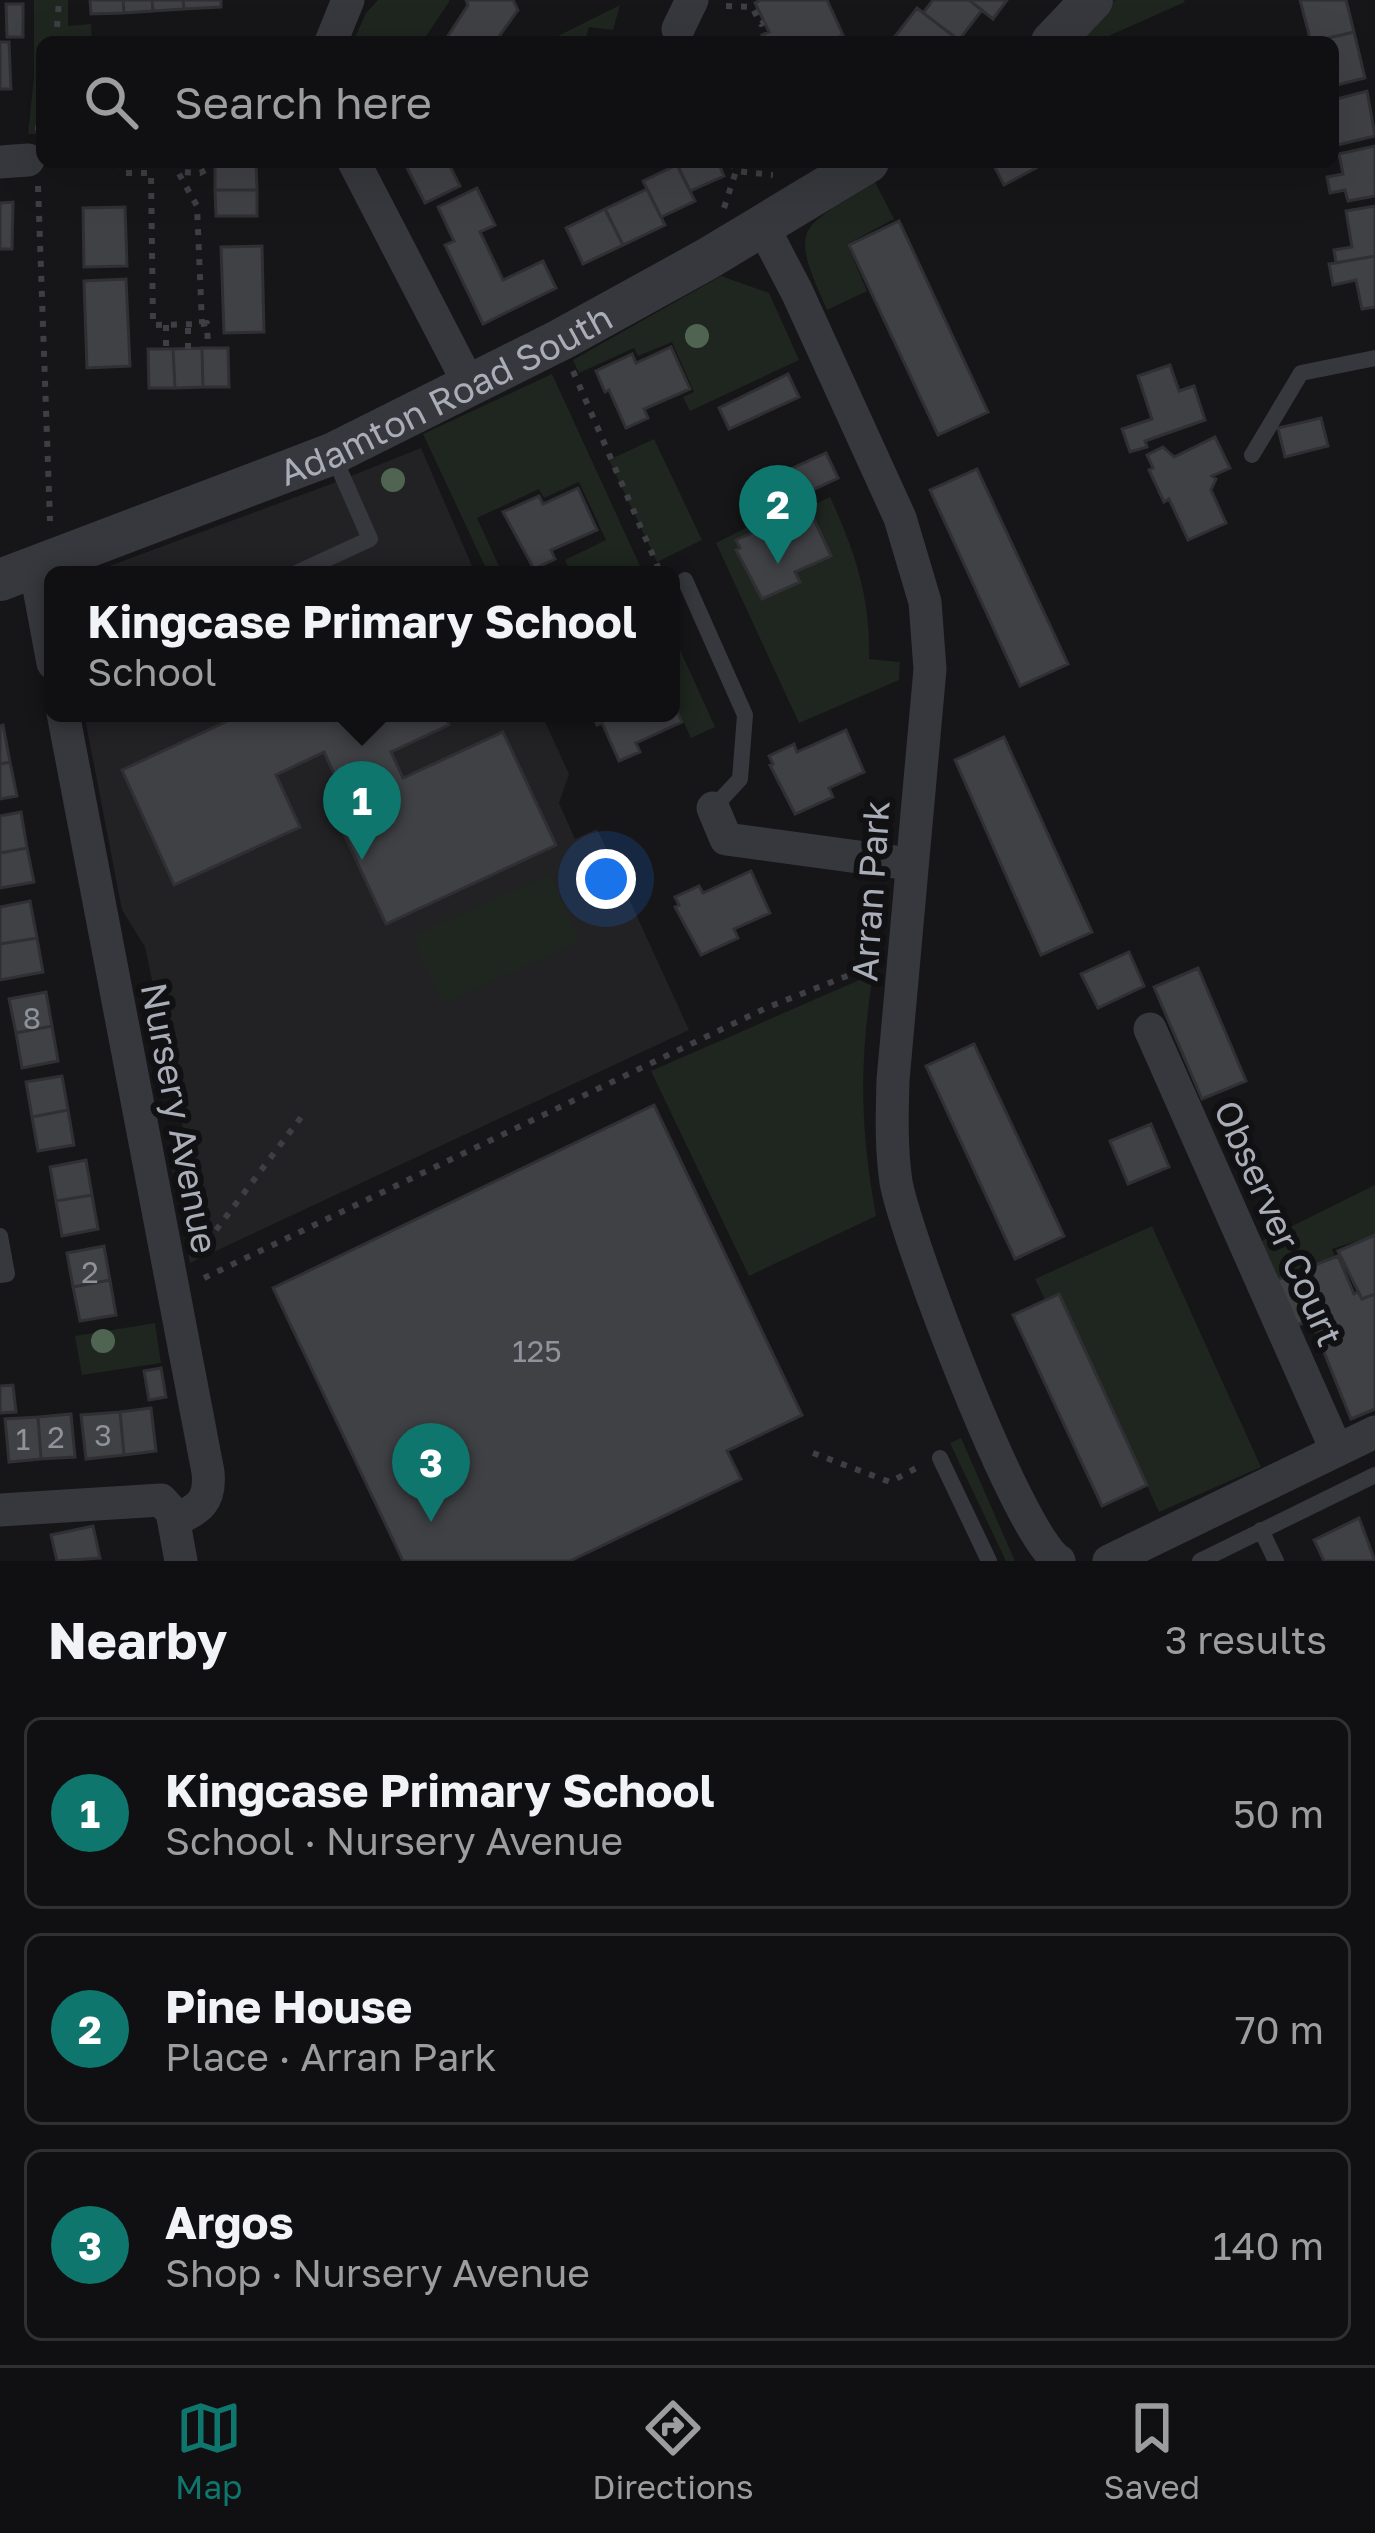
<!DOCTYPE html>
<meta charset="utf-8">
<style>
:root{--surface:#101012;--page:#19191b;--text:#f1f3f6;--muted:#9c9d9f;--line:#303032;--accent:#0f766e}
body{margin:0;font-family:"Golos Text",sans-serif;background:var(--page);color:var(--text)}
.you{position:absolute;left:606px;top:879px;width:42px;height:42px;margin:-30px;border:9px solid #fff;border-radius:50%;background:#1a73e8;box-shadow:0 0 0 18px #1a73e833}
.badge{display:grid;place-items:center;width:78px;height:78px;border-radius:50%;background:var(--accent);color:#fff;font-size:39px;font-weight:700}
.pin{position:absolute;translate:-50% -99px;filter:drop-shadow(0 3px 6px #0008)}
.pin::after{content:'';position:absolute;top:63px;width:42px;height:36px;background:inherit;clip-path:polygon(0 0,100% 0,50% 100%)}
.popup{position:absolute;left:44px;top:566px;width:636px;height:156px;box-sizing:border-box;display:grid;place-content:center;border-radius:18px;background:var(--surface);filter:drop-shadow(0 3px 9px #0005);font-size:39px;white-space:nowrap;color:var(--muted)}
.popup b{font-size:45px;color:var(--text)}
.popup::after{content:'';position:absolute;left:50%;top:100%;margin-left:-24px;border:24px solid transparent;border-top-color:var(--surface)}
.list{margin:0;padding:0;list-style:none}
h2{display:flex;justify-content:space-between;align-items:center;height:156px;margin:0;padding:0 48px;font-size:51px}
h2 small{font-size:39px;font-weight:400;color:var(--muted)}
.list li{display:grid;grid-template-columns:78px 1fr auto;gap:36px;align-items:center;box-sizing:border-box;height:192px;margin:0 24px 24px;padding:0 24px;border:3px solid var(--line);border-radius:18px}
.list b{display:block;font-size:45px;white-space:nowrap}
.list p{margin:0;font-size:39px;white-space:nowrap;color:var(--muted)}
.list em{font-size:39px;font-style:normal;color:var(--muted)}
.icon{flex:none;width:66px;height:66px;fill:none;stroke:currentColor;stroke-width:2;stroke-linecap:round;stroke-linejoin:round}
.map{position:relative;flex:none;width:1375px;height:1561px;overflow:hidden}
.search{position:absolute;background:var(--surface);box-shadow:0 12px 48px #0002;left:36px;right:36px;top:36px;height:132px;display:flex;align-items:center;gap:30px;box-sizing:border-box;padding:0 42px;border-radius:18px;color:var(--muted);font-size:45px}
.sheet{height:804px;background:var(--surface)}
nav{display:flex;justify-content:space-around;align-items:center;box-sizing:border-box;height:168px;border-top:3px solid var(--line);background:var(--surface);font-size:33px;color:var(--muted)}
nav a{display:grid;justify-items:center;gap:6px}
nav .on{color:var(--accent)}
.map>svg:first-child{display:block}
.built{fill:#222225}
.green{fill:#1e261f}
.building{fill:#404145;stroke:#303034;stroke-width:3}
.lines{fill:none;stroke-linecap:round;stroke-linejoin:round}
.path{stroke:#3d3f44;stroke-width:6;stroke-dasharray:6 9;stroke-linecap:butt}
.service{stroke:#37383d;stroke-width:16}
.minor{stroke:#37383d;stroke-width:33}
.tertiary{stroke:#37383d;stroke-width:42}
.tree{fill:#506452}
.labels{text-anchor:middle;dominant-baseline:central;stroke-width:12;stroke-linejoin:round;paint-order:stroke}
.number-label{font-size:30px;fill:#8e929b}
.street-label{font-size:36px;fill:#a8adb8;stroke:#111113}
</style>
<div class="map">
<svg width="1375" height="1561" viewBox="0 0 1375 1561">
<rect width="100%" height="100%" fill="#161618"/>
<path class="built" d="M 421,448 L 476,575 L 85,575 L 331,484 Z
M 84,713 L 541,713 L 569,774 L 559,803 L 575,839 L 597,829 L 689,1030 L 190,1263 L 170,1158 L 184,1132 L 145,947 L 122,910 Z"/>
<path class="green" d="M 34,0 L 68,0 L 68,26 L 91,24 L 92,42 L 42,42 L 42,134 L 28,134 L 34,77 Z
M 378,0 L 449,0 L 449,2 L 422,42 L 353,42 L 366,13 Z
M 1115,0 L 1184,0 L 1185,2 L 1095,42 L 1078,42 Z
M 620,5 L 613,30 L 589,27 L 585,42 L 546,42 Z
M 875,182 L 894,219 L 847,244 L 867,291 L 827,310 C 788,223 799,230 875,182 Z
M 721,276 L 769,293 L 799,360 L 690,411 L 683,397 L 694,392 L 672,342 L 638,356 L 634,348 L 579,373 L 573,360 Z
M 552,374 L 641,568 L 624,575 L 572,575 L 565,560 L 606,540 L 579,482 L 544,498 L 539,489 L 477,518 L 503,575 L 489,575 L 423,434 Z
M 654,439 L 702,540 L 657,562 L 609,460 Z
M 830,497 C 855,551 871,599 869,659 L 900,662 L 899,680 L 799,723 L 716,543 L 760,521 L 765,528 Z
M 671,630 L 715,727 L 691,738 L 671,695 Z
M 550,874 L 580,942 L 443,1004 L 412,936 Z
M 873,974 C 859,1064 860,1127 876,1216 L 749,1276 L 651,1071 Z
M 1375,1185 L 1375,1235 L 1332,1249 L 1335,1257 L 1274,1281 L 1258,1243 Z
M 1152,1226 L 1261,1467 L 1159,1512 L 1059,1294 L 1045,1300 L 1035,1279 Z
M 155,1323 L 161,1363 L 82,1375 L 75,1336 Z
M 961,1438 L 1015,1561 L 1006,1561 L 950,1443 Z"/>
<path class="building" d="M 90,0 L 123,0 L 124,13 L 91,14 Z
M 123,0 L 152,0 L 153,11 L 124,13 Z
M 152,0 L 183,0 L 184,9 L 153,11 Z
M 183,0 L 221,0 L 221,7 L 184,9 Z
M 466,0 L 513,0 L 518,10 L 495,42 L 444,42 L 468,5 Z
M 761,0 L 827,0 L 843,35 L 828,42 L 766,42 L 762,35 L 769,32 L 755,3 Z
M 933,0 L 969,0 L 982,10 L 959,40 L 923,13 Z
M 969,0 L 1007,0 L 993,19 Z
M 1300,0 L 1346,0 L 1354,32 L 1311,42 Z
M 6,4 L 23,4 L 23,37 L 7,37 Z
M 917,8 L 952,35 L 947,42 L 893,39 Z
M 1354,32 L 1365,78 L 1333,86 L 1333,42 L 1312,42 Z
M 0,42 L 9,42 L 11,89 L 0,89 Z
M 1367,91 L 1375,136 L 1333,146 L 1333,100 Z
M 1375,146 L 1375,196 L 1348,201 L 1345,190 L 1330,193 L 1327,177 L 1343,174 L 1339,154 Z
M 404,162 L 448,162 L 460,186 L 425,203 Z
M 676,162 L 718,162 L 724,176 L 690,191 Z
M 992,162 L 1033,162 L 1036,168 L 1004,185 Z
M 215,163 L 256,163 L 257,190 L 215,190 Z
M 677,165 L 695,201 L 661,217 L 643,181 Z
M 477,188 L 495,225 L 480,232 L 503,280 L 543,261 L 556,288 L 483,324 L 445,245 L 454,241 L 438,207 Z
M 647,189 L 665,225 L 623,245 L 605,209 Z
M 215,190 L 257,190 L 257,216 L 216,216 Z
M 13,202 L 12,249 L 0,249 L 0,203 Z
M 1375,206 L 1375,256 L 1336,263 L 1334,250 L 1352,247 L 1346,211 Z
M 125,207 L 127,266 L 84,267 L 83,208 Z
M 605,209 L 623,245 L 583,264 L 566,228 Z
M 899,221 L 988,412 L 938,435 L 849,245 Z
M 262,246 L 264,332 L 224,333 L 221,247 Z
M 1375,256 L 1375,307 L 1362,309 L 1356,280 L 1333,285 L 1329,264 Z
M 126,279 L 130,366 L 87,368 L 84,281 Z
M 671,347 L 690,389 L 644,409 L 648,418 L 626,428 L 609,390 L 605,392 L 596,371 L 632,354 L 636,363 Z
M 202,348 L 228,348 L 229,387 L 203,387 Z
M 202,348 L 203,387 L 175,388 L 173,349 Z
M 148,349 L 173,349 L 175,388 L 149,388 Z
M 1170,365 L 1179,391 L 1194,386 L 1205,420 L 1145,441 L 1147,447 L 1130,452 L 1122,429 L 1152,419 L 1138,376 Z
M 788,374 L 799,397 L 729,429 L 719,408 Z
M 1321,418 L 1328,446 L 1285,457 L 1278,428 Z
M 1215,437 L 1230,468 L 1212,476 L 1216,479 L 1211,490 L 1226,523 L 1188,540 L 1169,499 L 1164,502 L 1149,470 L 1153,468 L 1147,455 L 1163,447 L 1174,457 Z
M 826,453 L 838,478 L 766,512 L 753,486 Z
M 977,469 L 1068,664 L 1020,686 L 930,490 Z
M 578,488 L 597,530 L 551,550 L 555,559 L 534,569 L 503,512 L 539,496 L 543,504 Z
M 812,515 L 831,556 L 795,572 L 800,582 L 762,599 L 736,550 L 740,548 L 736,540 L 761,529 L 764,536 Z
M 671,698 L 682,722 L 636,743 L 640,752 L 619,761 L 602,723 L 597,725 L 592,713 L 671,713 Z
M 245,713 L 444,713 L 449,725 L 391,752 L 403,778 L 503,732 L 556,845 L 386,924 L 333,811 L 348,804 L 324,752 L 276,775 L 300,827 L 174,885 L 122,770 Z
M 3,725 L 10,762 L 0,764 L 0,726 Z
M 846,730 L 864,772 L 829,788 L 833,797 L 795,814 L 770,765 L 773,764 L 769,756 L 794,744 L 797,752 Z
M 1004,737 L 1092,932 L 1041,955 L 955,760 Z
M 10,762 L 17,796 L 0,799 L 0,764 Z
M 21,812 L 27,848 L 0,853 L 0,816 Z
M 27,848 L 34,882 L 0,888 L 0,853 Z
M 751,871 L 770,913 L 734,929 L 738,938 L 701,955 L 675,907 L 679,905 L 675,897 L 699,886 L 703,893 Z
M 30,901 L 37,938 L 0,944 L 0,907 Z
M 37,938 L 43,972 L 0,980 L 0,944 Z
M 1129,952 L 1144,986 L 1098,1008 L 1081,974 Z
M 1198,968 L 1246,1081 L 1202,1099 L 1154,987 Z
M 46,992 L 52,1026 L 16,1033 L 9,999 Z
M 52,1026 L 58,1061 L 22,1068 L 16,1033 Z
M 974,1044 L 1064,1236 L 1015,1259 L 926,1066 Z
M 62,1076 L 68,1110 L 32,1117 L 26,1082 Z
M 654,1105 L 802,1415 L 727,1451 L 741,1479 L 570,1561 L 403,1561 L 273,1288 Z
M 68,1110 L 74,1145 L 38,1151 L 32,1117 Z
M 1151,1124 L 1169,1167 L 1128,1184 L 1110,1141 Z
M 86,1160 L 92,1195 L 56,1201 L 50,1167 Z
M 92,1195 L 98,1229 L 62,1236 L 56,1201 Z
M 1375,1235 L 1375,1294 L 1362,1299 L 1338,1251 Z
M 104,1246 L 110,1280 L 73,1287 L 67,1253 Z
M 1338,1256 L 1354,1294 L 1358,1292 L 1362,1299 L 1375,1294 L 1375,1409 L 1351,1419 L 1311,1320 L 1292,1327 L 1274,1281 Z
M 110,1280 L 116,1315 L 80,1321 L 73,1287 Z
M 1059,1294 L 1147,1485 L 1102,1506 L 1013,1315 Z
M 161,1368 L 166,1397 L 149,1400 L 144,1371 Z
M 13,1385 L 16,1412 L 0,1413 L 0,1386 Z
M 151,1408 L 156,1451 L 124,1455 L 120,1412 Z
M 120,1412 L 124,1455 L 86,1459 L 81,1415 Z
M 71,1414 L 75,1457 L 41,1459 L 38,1417 Z
M 38,1417 L 41,1459 L 9,1462 L 5,1419 Z
M 1359,1518 L 1375,1561 L 1324,1561 L 1314,1540 Z
M 93,1526 L 100,1558 L 57,1561 L 51,1535 Z"/>
<g class="lines">
<path class="path" d="M 726,6 L 752,7 L 761,24 L 764,22
M 56,42 L 59,0
M 38,131 L 42,74
M 121,162 L 122,173 L 151,173 L 153,325 L 202,324 L 197,206 L 178,172 L 200,173 L 212,167 L 212,162
M 732,162 L 736,171 L 773,175
M 38,186 L 50,521
M 724,208 L 736,171
M 202,324 L 207,323 L 208,348
M 166,325 L 166,349
M 188,349 L 188,324
M 573,371 L 658,567
M 198,1254 L 305,1112
M 204,1278 L 766,1008 L 872,966
M 813,1453 L 890,1482 L 920,1466"/>
<path class="service" d="M 1252,455 L 1301,373 L 1375,358
M 292,575 L 370,539 L 333,455
M 685,580 L 745,715 L 740,779 L 713,808
M 0,1236 L 7,1274 L 0,1275
M 940,1458 L 989,1561
M 1261,1530 L 1276,1561
M 1200,1561 L 1375,1475"/>
<path class="minor" d="M 678,29 L 692,0
M 331,42 L 348,0
M 0,162 L 28,160
M 354,162 L 469,384
M 762,225 L 797,292 L 900,518 L 925,602 L 930,669 L 893,1080 C 892,1114 891,1148 896,1182 C 906,1238 1020,1540 1059,1561
M 35,567 L 53,663
M 63,713 L 208,1472 C 211,1501 199,1510 174,1520
M 713,808 L 726,839 L 910,864
M 1150,1029 L 1336,1449
M 0,1510 L 161,1500 L 172,1512 L 181,1561
M 1109,1561 L 1375,1432"/>
<g class="tertiary">
<path d="M 1052,42 L 1092,0"/>
<path id="s1" d="M 0,580 L 332,454 L 560,340 L 707,259 L 868,162"/>
</g>
</g>
<g class="tree">
<circle cx="697" cy="336" r="12"/>
<circle cx="393" cy="480" r="12"/>
<circle cx="103" cy="1341" r="12"/>
</g>
<g class="labels">
<g class="number-label">
<text x="32" y="1018">8</text>
<text x="90" y="1272">2</text>
<text x="537" y="1351">125</text>
<text x="103" y="1435">3</text>
<text x="56" y="1437">2</text>
<text x="23" y="1439">1</text>
</g>
<g class="street-label">
<text stroke="none"><textPath href="#s1" startOffset="483">Adamton Road South</textPath></text>
<text transform="translate(870 891) rotate(-86)">Arran Park</text>
<text transform="translate(180 1118) rotate(79)">Nursery Avenue</text>
<text transform="translate(1279 1223) rotate(66)">Observer Court</text>
</g>
</g>
</svg>
<div class="you"></div>
<div class="pin badge" style="left:362px;top:860px">1</div>
<div class="popup"><b>Kingcase Primary School</b>School</div>
<div class="pin badge" style="left:778px;top:564px">2</div>
<div class="pin badge" style="left:431px;top:1522px">3</div>
<div class="search"><svg class="icon" aria-label="search" viewBox="0 0 24 24"><circle cx="10" cy="10" r="6"/><path d="M15 15l6 6"/></svg>Search here</div>
</div>
<section class="sheet">
<h2>Nearby<small>3 results</small></h2>
<ul class="list">
<li><span class="badge">1</span><div><b>Kingcase Primary School</b><p>School · Nursery Avenue</p></div><em>50 m</em></li>
<li><span class="badge">2</span><div><b>Pine House</b><p>Place · Arran Park</p></div><em>70 m</em></li>
<li><span class="badge">3</span><div><b>Argos</b><p>Shop · Nursery Avenue</p></div><em>140 m</em></li>
</ul>
</section>
<nav>
<a class="on"><svg class="icon" aria-label="map" viewBox="0 0 24 24"><path d="M3 6l6-2 6 2 6-2v14l-6 2-6-2-6 2zM9 4v14M15 6v14"/></svg>Map</a>
<a><svg class="icon" aria-label="directions" viewBox="0 0 24 24"><path d="M12 3l9 9-9 9-9-9zM9 14v-3h6M13 9l2 2-2 2"/></svg>Directions</a>
<a><svg class="icon" aria-label="saved" viewBox="0 0 24 24"><path d="M7 4h10v16l-5-4-5 4z"/></svg>Saved</a>
</nav>
